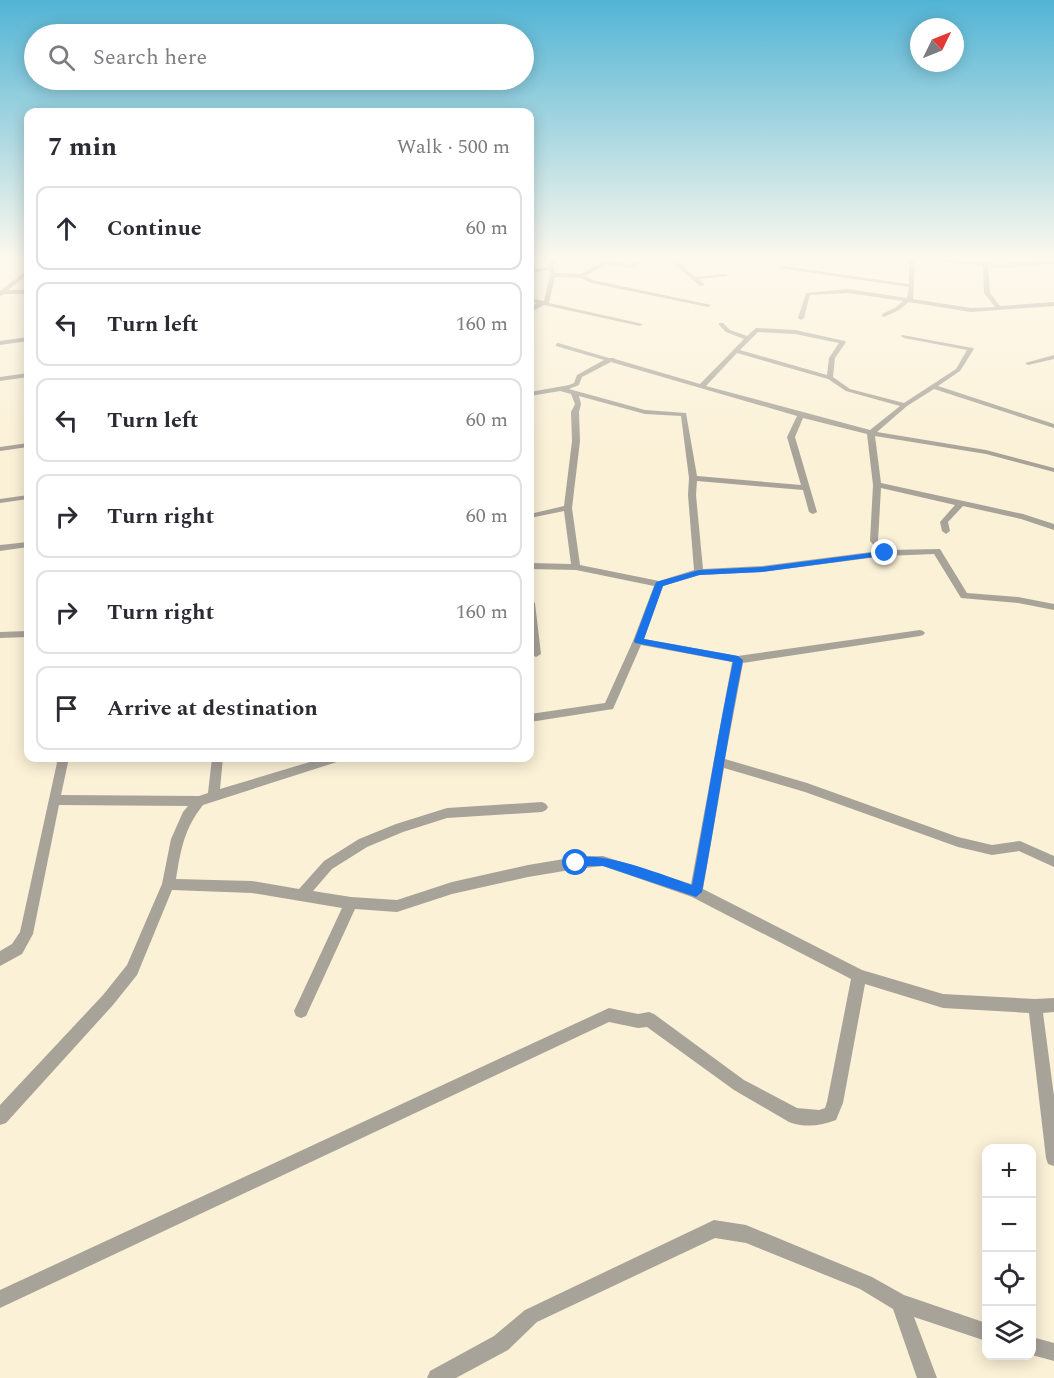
<!DOCTYPE html>
<meta charset="utf-8">
<style>
:root{--surface:#fff;--page:#f2f2f3;--text:#2b2b33;--muted:#7c7c81;--line:#e1e1e2}
body{margin:0;font-family:Spectral,serif;background:var(--page);color:var(--text)}
.controls{position:absolute;right:18px;bottom:18px;display:grid;overflow:hidden;border-radius:12px;box-shadow:0 3px 15px #0003}
.controls button{width:54px;height:54px;display:grid;place-items:center;padding:0;border:0;border-bottom:2px solid var(--line);background:var(--surface);color:var(--text);font:30px sans-serif}
.compass{position:absolute;left:910px;top:18px;width:54px;height:54px;border-radius:50%;background:var(--surface);box-shadow:0 3px 15px #0003;rotate:47deg}
.stop{position:absolute;width:18px;height:18px;margin:-14px;border:4px solid #1a73e8;border-radius:50%;background:#fff}
.stop.end{background:#1a73e8;border-color:#fff;box-shadow:0 2px 6px #0008}
.list{margin:0;padding:0;list-style:none}
h2{display:flex;justify-content:space-between;align-items:center;height:78px;margin:0;padding:0 24px;font-size:26px}
h2 small{font-size:20px;font-weight:400;color:var(--muted)}
.list li{display:grid;grid-template-columns:39px 1fr auto;gap:18px;align-items:center;box-sizing:border-box;height:84px;margin:0 12px 12px;padding:0 12px;border:2px solid var(--line);border-radius:12px}
.list b{display:block;font-size:22px;white-space:nowrap}
.list em{font-size:20px;font-style:normal;color:var(--muted)}
.icon{flex:none;width:33px;height:33px;fill:none;stroke:currentColor;stroke-width:2;stroke-linecap:round;stroke-linejoin:round}
.map{position:relative;flex:none;width:1054px;height:1378px;overflow:hidden}
.search{position:absolute;background:var(--surface);box-shadow:0 3px 15px #0003;left:24px;top:24px;width:510px;height:66px;display:flex;align-items:center;gap:15px;box-sizing:border-box;padding:0 21px;border-radius:33px;color:var(--muted);font-size:22px}
.panel{position:absolute;background:var(--surface);box-shadow:0 3px 15px #0003;left:24px;top:108px;width:510px;height:654px;border-radius:12px}
.map>svg:first-child{display:block}
.lines{fill:none;stroke-linecap:round;stroke-linejoin:round}
.minor{fill:#a8a399;fill-rule:evenodd}
.route{fill:#1a73e8}
</style>
<div class="map">
<svg width="1054" height="1378" viewBox="0 0 1054 1378">
<rect width="100%" height="100%" fill="#fbf1d7"/>
<g class="lines">
<path class="minor" d="M 553,260 L 559,260 L 553,265 L 555,273 L 581,274 L 605,260 L 629,264 L 639,260 L 646,260 L 630,268 L 606,264 L 586,276 L 593,280 L 711,305 L 708,307 L 591,283 L 581,278 L 555,277 L 549,303 L 643,324 L 640,326 L 544,305 L 530,313 L 530,308 L 537,303 L 530,302 L 530,298 L 544,301 L 550,275 L 549,270 L 530,273 L 530,270 L 548,267 L 548,264 Z
M 670,260 L 676,260 L 695,277 L 725,274 L 728,276 L 699,279 L 705,285 L 700,286 Z
M 909,260 L 915,260 L 913,299 L 971,308 L 995,307 L 984,293 L 983,266 L 932,260 L 983,263 L 982,260 L 988,260 L 988,263 L 1003,264 L 1054,260 L 1054,264 L 1003,268 L 988,266 L 990,293 L 1000,306 L 1054,302 L 1054,306 L 971,312 L 909,302 L 899,310 L 884,317 L 882,316 L 882,314 L 895,308 L 903,301 L 848,293 L 810,295 L 804,318 L 801,320 L 798,318 L 806,293 L 848,289 L 907,298 L 909,287 L 779,268 L 782,266 L 909,284 Z
M 26,271 L 28,271 L 28,274 L 8,290 L 28,290 L 28,294 L 4,294 L 0,296 L 0,291 Z
M 719,323 L 723,323 L 730,330 L 747,336 L 756,328 L 795,330 L 845,341 L 846,342 L 835,358 L 833,377 L 850,389 L 904,403 L 956,369 L 967,350 L 904,338 L 901,336 L 902,335 L 973,348 L 974,349 L 960,371 L 938,386 L 1054,424 L 1054,428 L 934,389 L 907,406 L 877,432 L 986,450 L 1054,468 L 1054,472 L 986,454 L 875,436 L 881,483 L 1023,514 L 1054,524 L 1054,530 L 1021,519 L 963,506 L 948,522 L 950,531 L 946,534 L 942,531 L 940,522 L 955,505 L 881,488 L 878,541 L 887,550 L 940,549 L 967,593 L 1018,597 L 1054,604 L 1054,610 L 1018,603 L 961,598 L 934,554 L 885,556 L 762,572 L 700,575 L 663,586 L 644,639 L 738,656 L 920,630 L 923,631 L 925,633 L 923,635 L 920,636 L 743,663 L 725,759 L 807,783 L 958,837 L 992,845 L 1020,841 L 1054,856 L 1054,867 L 1019,851 L 992,855 L 958,847 L 805,792 L 724,768 L 703,889 L 862,970 L 943,994 L 1035,999 L 1054,998 L 1054,1012 L 1043,1013 L 1054,1096 L 1054,1166 L 1048,1164 L 1046,1158 L 1029,1013 L 943,1008 L 865,984 L 843,1103 L 836,1120 C 821,1126 805,1128 789,1122 L 734,1090 L 647,1027 L 638,1028 L 609,1022 L 0,1308 L 0,1290 L 609,1008 L 638,1014 L 649,1012 L 654,1014 L 744,1080 L 797,1108 L 819,1110 L 825,1108 L 827,1102 L 851,979 L 692,897 L 603,866 L 576,869 L 528,877 L 452,894 L 397,912 L 355,909 L 306,1016 L 301,1018 L 296,1016 L 294,1011 L 342,908 L 252,893 L 172,890 L 137,975 L 113,1005 L 6,1123 L 0,1125 L 0,1105 L 103,995 L 127,965 L 162,884 L 171,839 L 183,812 L 188,806 L 59,805 L 33,934 L 22,954 L 0,966 L 0,951 L 12,944 L 20,932 L 58,758 L 69,758 L 61,795 L 199,796 L 208,793 L 212,758 L 223,758 L 220,789 L 323,758 L 341,758 L 340,761 L 203,805 C 184,829 181,849 176,879 L 252,881 L 299,889 L 324,861 L 359,839 L 396,824 L 447,808 L 542,802 L 546,804 L 548,807 L 546,810 L 542,812 L 447,818 L 403,832 L 367,847 L 332,869 L 313,891 L 351,897 L 397,900 L 452,882 L 528,865 L 576,857 L 603,856 L 691,884 L 732,662 L 641,645 L 613,709 L 530,722 L 530,714 L 605,703 L 633,641 L 654,586 L 576,570 L 530,569 L 530,563 L 571,564 L 564,511 L 530,518 L 530,514 L 564,506 L 572,441 L 571,412 L 575,404 L 571,394 L 560,391 L 530,396 L 530,392 L 569,385 L 574,383 L 577,375 L 604,360 L 556,346 L 556,344 L 558,343 L 609,358 L 614,358 L 615,359 L 700,384 L 744,339 L 726,332 L 719,325 ZM 758,332 L 795,334 L 839,343 L 829,358 L 827,375 L 740,350 ZM 737,353 L 828,379 L 846,391 L 900,406 L 870,430 L 706,386 ZM 611,362 L 797,416 L 787,437 L 801,485 L 697,476 L 686,413 L 645,410 L 569,389 L 579,385 L 582,377 ZM 579,396 L 645,414 L 681,416 L 689,478 L 688,495 L 694,570 L 659,581 L 580,565 L 572,508 L 580,441 L 579,412 L 581,404 ZM 803,418 L 867,434 L 873,485 L 870,541 L 879,551 L 762,566 L 703,569 L 696,495 L 697,481 L 803,490 L 809,512 L 813,514 L 817,512 L 795,437 Z
M 28,337 L 28,341 L 0,345 L 0,341 Z
M 1054,355 L 1054,359 L 1028,365 L 1025,363 Z
M 28,373 L 28,377 L 0,381 L 0,377 Z
M 28,443 L 28,447 L 0,451 L 0,447 Z
M 28,495 L 28,499 L 0,503 L 0,499 Z
M 28,542 L 28,547 L 0,551 L 0,545 Z
M 530,600 L 535,603 L 541,654 L 536,657 L 531,654 Z
M 28,631 L 28,637 L 0,638 L 0,632 Z
M 714,1220 L 746,1225 L 872,1277 L 904,1295 L 986,1323 L 986,1341 L 914,1317 L 937,1378 L 917,1378 L 893,1309 L 860,1289 L 746,1243 L 715,1238 L 537,1322 L 508,1350 L 456,1378 L 427,1378 L 430,1371 L 494,1336 L 525,1310 Z
M 1032,1337 L 1054,1343 L 1054,1361 L 1032,1355 Z"/>
</g>
<linearGradient id="sky" x2="0" y2="1"><stop stop-color="#52b4d5"/><stop offset="0.57" stop-color="#fdf9ed"/><stop offset="1" stop-color="#fdf9ed" stop-opacity="0"/></linearGradient>
<rect width="1054" height="453" fill="url(#sky)"/>
<path class="route" d="M 885,551 L 888,552 L 888,555 L 762,572 L 699,575 L 663,586 L 644,639 L 738,656 L 743,660 C 727,737 717,814 702,892 L 696,897 L 603,866 L 572,866 L 570,863 C 583,842 671,878 692,885 C 706,811 717,736 733,662 L 635,643 L 634,641 L 656,582 L 699,570 L 762,567 Z"/>
</svg>
<div class="controls">
<button>+</button>
<button>−</button>
<button><svg class="icon" aria-label="locate" viewBox="0 0 24 24"><circle cx="12" cy="12" r="6"/><path d="M12 2v4M12 18v4M2 12h4M18 12h4"/></svg></button>
<button><svg class="icon" aria-label="layers" viewBox="0 0 24 24"><path d="M12 4l9 5-9 5-9-5zM3 14l9 5 9-5"/></svg></button>
</div>
<svg class="compass" viewBox="-18 -18 36 36"><path d="M0-13l5 13h-10z" fill="#e53935"/><path d="M0 13l5-13h-10z" fill="#7c7c81"/></svg>
<div class="stop" style="left:576px;top:863px"></div>
<div class="stop end" style="left:885px;top:553px"></div>
<div class="search"><svg class="icon" aria-label="search" viewBox="0 0 24 24"><circle cx="10" cy="10" r="6"/><path d="M15 15l6 6"/></svg>Search here</div>
<section class="panel">
<h2>7 min<small>Walk · 500 m</small></h2>
<ul class="list">
<li><svg class="icon" aria-label="ahead" viewBox="0 0 24 24"><path d="M12 20V5M6 11l6-6 6 6"/></svg><div><b>Continue</b></div><em>60 m</em></li>
<li><svg class="icon" aria-label="left" viewBox="0 0 24 24"><path d="M17 20v-9H6M10 6l-5 5 5 5"/></svg><div><b>Turn left</b></div><em>160 m</em></li>
<li><svg class="icon" aria-label="left" viewBox="0 0 24 24"><path d="M17 20v-9H6M10 6l-5 5 5 5"/></svg><div><b>Turn left</b></div><em>60 m</em></li>
<li><svg class="icon" aria-label="right" viewBox="0 0 24 24"><path d="M7 20v-9h11M14 6l5 5-5 5"/></svg><div><b>Turn right</b></div><em>60 m</em></li>
<li><svg class="icon" aria-label="right" viewBox="0 0 24 24"><path d="M7 20v-9h11M14 6l5 5-5 5"/></svg><div><b>Turn right</b></div><em>160 m</em></li>
<li><svg class="icon" aria-label="arrive" viewBox="0 0 24 24"><path d="M6 21V4h12l-3 4 3 4H6"/></svg><div><b>Arrive at destination</b></div></li>
</ul>
</section>
</div>
